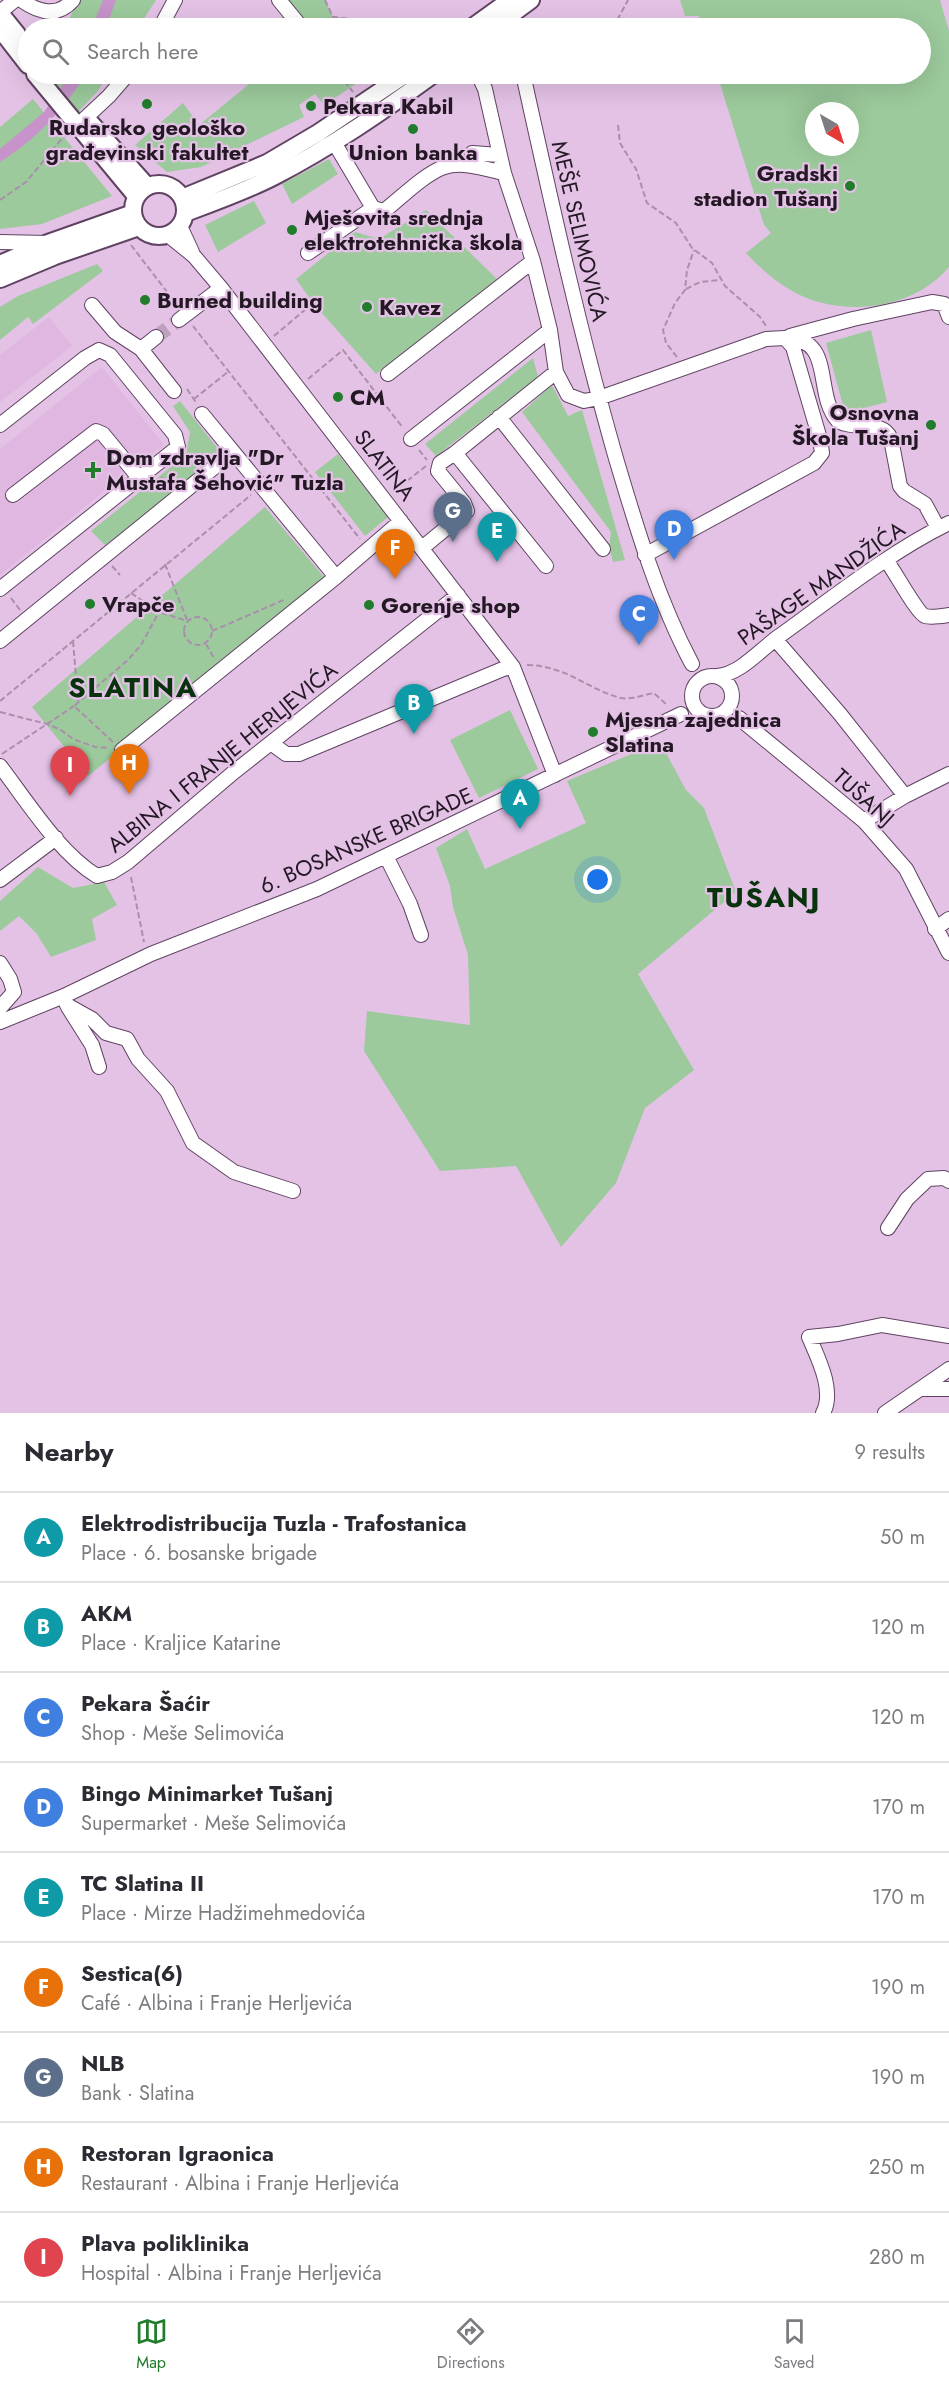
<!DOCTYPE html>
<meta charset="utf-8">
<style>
:root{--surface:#fff;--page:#f2f2f3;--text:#2b2b33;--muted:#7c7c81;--line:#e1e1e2;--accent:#217c2b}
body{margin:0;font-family:Jost,sans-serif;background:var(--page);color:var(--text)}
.compass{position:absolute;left:805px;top:102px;width:54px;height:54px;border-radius:50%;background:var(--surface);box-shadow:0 6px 24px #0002;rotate:141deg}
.you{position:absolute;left:598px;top:880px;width:21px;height:21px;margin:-15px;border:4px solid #fff;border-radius:50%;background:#1a73e8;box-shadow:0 0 0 9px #1a73e833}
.badge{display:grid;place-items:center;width:39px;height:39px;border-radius:50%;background:var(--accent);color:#fff;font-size:20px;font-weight:700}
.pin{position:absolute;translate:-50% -50px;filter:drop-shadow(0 2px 3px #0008)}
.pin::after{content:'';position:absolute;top:32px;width:21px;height:18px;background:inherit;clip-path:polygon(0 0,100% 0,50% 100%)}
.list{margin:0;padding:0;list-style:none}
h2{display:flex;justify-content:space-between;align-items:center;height:78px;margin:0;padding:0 24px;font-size:26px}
h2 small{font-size:20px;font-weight:400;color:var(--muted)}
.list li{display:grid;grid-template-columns:39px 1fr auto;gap:18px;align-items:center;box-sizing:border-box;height:90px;padding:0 24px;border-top:2px solid var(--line)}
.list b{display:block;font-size:22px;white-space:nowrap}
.list p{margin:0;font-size:20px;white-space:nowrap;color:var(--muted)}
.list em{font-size:20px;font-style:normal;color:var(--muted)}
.icon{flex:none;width:33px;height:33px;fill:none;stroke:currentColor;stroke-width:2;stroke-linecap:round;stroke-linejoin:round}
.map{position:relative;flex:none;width:949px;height:1413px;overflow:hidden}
.search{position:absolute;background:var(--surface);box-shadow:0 6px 24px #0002;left:18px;right:18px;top:18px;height:66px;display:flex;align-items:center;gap:15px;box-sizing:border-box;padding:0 21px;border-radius:33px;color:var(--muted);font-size:22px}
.sheet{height:888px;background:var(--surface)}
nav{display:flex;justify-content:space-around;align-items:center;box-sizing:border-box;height:84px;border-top:2px solid var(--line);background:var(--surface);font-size:16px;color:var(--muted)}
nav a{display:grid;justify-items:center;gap:3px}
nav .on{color:var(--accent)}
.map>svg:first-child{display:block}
.built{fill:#dfb7e1}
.green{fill:#9cca9c;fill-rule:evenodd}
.water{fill:#c793ca}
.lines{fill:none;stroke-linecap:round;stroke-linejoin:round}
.minor-tunnel{stroke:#bea0bf;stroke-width:14;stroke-dasharray:14 7;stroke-linecap:butt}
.minor-casing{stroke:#604362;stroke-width:16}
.major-casing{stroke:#604362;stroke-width:20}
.path{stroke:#aa8fac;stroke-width:2;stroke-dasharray:6 3;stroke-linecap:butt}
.minor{stroke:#fff;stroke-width:14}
.major{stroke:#fff;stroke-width:16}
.poi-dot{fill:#217c2b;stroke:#e4c2e6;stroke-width:2}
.labels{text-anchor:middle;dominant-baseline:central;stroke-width:4.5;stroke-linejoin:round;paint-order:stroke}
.poi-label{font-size:22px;font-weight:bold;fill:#241825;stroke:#e4c2e6;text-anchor:start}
.street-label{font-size:22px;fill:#241825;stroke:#e4c2e6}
.district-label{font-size:28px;font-weight:bold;letter-spacing:1.5px;fill:#08330d;stroke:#e4c2e6}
</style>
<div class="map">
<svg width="949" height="1413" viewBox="0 0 949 1413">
<rect width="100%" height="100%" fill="#e4c2e6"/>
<path class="built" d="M 49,317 L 72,346 L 0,402 L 0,355 Z
M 102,367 L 164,445 L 135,467 L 97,421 L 6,494 L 15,505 L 100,437 L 128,472 L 0,575 L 0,449 Z"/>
<path class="green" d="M 78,0 L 156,0 L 138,28 L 65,28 Z
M 279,0 L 325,0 L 333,17 L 351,19 L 359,28 L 268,28 L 289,12 Z
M 680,0 L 940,0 L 949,31 L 949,267 C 912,311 840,318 792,291 C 774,281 760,268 746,253 L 771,233 L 764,225 L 717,74 L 920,74 L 920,28 L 703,28 L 699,16 L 685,16 ZM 814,111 L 850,111 L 850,147 L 814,147 Z
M 46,74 L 109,74 L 97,92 L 78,112 Z
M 240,74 L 371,74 L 324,105 L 315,94 L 299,105 L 304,117 L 201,167 L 167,172 L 135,145 L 183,103 L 199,125 L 248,85 Z
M 33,99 L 112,196 L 42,224 L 0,229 L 0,127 Z
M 329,159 L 338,174 L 292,204 L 282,184 Z
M 254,201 L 266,223 L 218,252 L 205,225 Z
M 426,210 L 497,279 L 376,374 L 313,303 L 296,279 L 355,232 L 379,239 Z
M 97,264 L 103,271 L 33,324 L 28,317 L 0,340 L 0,307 L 18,296 Z
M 871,330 L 887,402 L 845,413 L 826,343 Z
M 533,358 L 538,377 L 436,456 L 425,444 Z
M 552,385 L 568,416 L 582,410 L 625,560 L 613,562 L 609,547 L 611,532 L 522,412 Z
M 180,401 L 223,455 L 105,545 L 91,531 L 186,455 L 190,432 L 173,406 Z
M 338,454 L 388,517 L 365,536 L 315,472 Z
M 265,507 L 329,583 L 88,776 L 32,707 Z
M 510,710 L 538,769 L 479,798 L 450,740 Z
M 660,742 L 686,790 L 704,808 L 736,892 L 638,974 L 694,1070 L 645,1108 L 616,1183 L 561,1247 L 516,1166 L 440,1171 L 364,1051 L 367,1011 L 470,1025 L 468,955 L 453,907 L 450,886 L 436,848 L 467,829 L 485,869 L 586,823 L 567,781 Z
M 38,867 L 73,888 L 104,882 L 117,905 L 92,919 L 96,940 L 51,957 L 37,934 L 19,916 L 0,931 L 0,901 Z"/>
<path class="water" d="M 103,0 L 116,0 L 106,28 L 92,28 Z
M 70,74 L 86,74 C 63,110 37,139 0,162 L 0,149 L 44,112 Z"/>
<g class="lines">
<path class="minor-tunnel" d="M 156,337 L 179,320"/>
<g class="minor-casing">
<path id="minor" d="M 21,0 C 38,12 57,18 73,0
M 279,0 L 302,28
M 0,12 L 15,0
M 160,28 L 175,0
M 478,74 L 485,89 L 504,173 L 533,261 L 550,330 L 556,372
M 523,74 C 551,201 579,329 615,455 C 636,526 657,598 692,664
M 79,124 L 109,96 L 128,74
M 338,149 L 373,208 L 384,211 C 402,197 423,175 444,167 C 463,161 486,169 504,173
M 472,153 L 499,155
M 180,226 L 192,252
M 168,235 L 194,256 L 221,288 L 513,667 L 555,775
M 0,242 L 48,243
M 308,253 L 373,208
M 92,305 L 115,332 L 141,349 L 174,391
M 179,320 L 221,288
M 790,336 L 853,319 L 932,302 L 944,304 L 949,317
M 785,338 C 836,338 813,393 838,421 C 855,431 882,418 891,439 L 900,486 L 904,491 L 925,504 L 938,528
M 141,349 L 156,337
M 388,374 L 533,261
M 202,414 L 336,577
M 499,417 L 603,549
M 0,425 L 85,358 L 99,350 L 110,355 L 175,435 L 178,447 L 0,589
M 411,439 L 550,330
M 13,495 L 96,431 L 103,434 L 140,479
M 422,548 L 467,511 L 464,503 L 438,471 L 440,463 L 455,453
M 886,560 C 894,570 917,613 925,616 C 931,618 942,616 949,615
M 546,566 L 455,453 L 556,372 L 568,395 L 584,401 L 599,398 L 766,339 L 785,338 L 793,347 L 820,439 L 822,453 L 814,463 L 645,555
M 775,639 L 840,714 L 905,796
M 0,641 L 233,452
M 717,676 C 740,674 759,651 778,637 C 831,599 891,551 949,523
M692 696a20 20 0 1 1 40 0a20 20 0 1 1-40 0Z
M 739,718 L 864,821 L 906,869 L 949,953
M 271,743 L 286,754 L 299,754 L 503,669 L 513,667
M 122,750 L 336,577 L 401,521
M 0,766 C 27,801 59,853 97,876 L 112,872 L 128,862 L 234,772 L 458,595
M 864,821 L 905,796 L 949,774
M 386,856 L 410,904 L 421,935
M 0,880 L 56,838
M 935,929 L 949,919
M 0,963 L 10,979 L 14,992 L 0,1008
M 64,996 L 67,1005 L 92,1019 L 106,1033 L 127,1039 L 138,1059 L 167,1091 L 193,1143 L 234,1172 L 293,1191
M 68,1007 L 92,1045 L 99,1067
M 0,1022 L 64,996 L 151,954 L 317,889 L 681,714
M 888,1228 L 907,1199 L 928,1179 L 944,1178 L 949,1181
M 920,1389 L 949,1389
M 823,1413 C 835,1391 818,1358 809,1337 L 838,1334 L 882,1325 L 949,1336
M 885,1413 L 949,1369"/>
</g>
<g class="major-casing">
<path id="major" d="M 0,13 L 17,34
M 471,28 L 510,0
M 493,28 L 531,0
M 0,29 L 28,65
M 35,74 L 136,196
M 88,120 L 147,186
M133 210a26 26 0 1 1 52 0a26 26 0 1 1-52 0Z
M 182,198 L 267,163 L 318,133 L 406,74
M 185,213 C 215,202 246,191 275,176 C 331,147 383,111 434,74
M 0,264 L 48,243 L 133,213
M 0,279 L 55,256 L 139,227"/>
</g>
<path class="path" d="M 325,0 L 333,17 L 351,19 L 359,28
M 320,28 L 333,17
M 613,28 L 628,0
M 339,74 L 353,92
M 618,125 L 620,143 L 636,169 L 647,203 L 676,223 L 692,248 L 712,263 L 725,286 L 760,317 L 766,326
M 0,200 L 26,182 L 65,135
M 131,245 L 177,305
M 686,289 L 700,282 L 720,280
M 193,326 L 360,539
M 274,336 L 313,303
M 677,357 L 666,343 L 663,330 L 675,303 L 685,290 L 687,270 L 694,250
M 308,379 L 343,350 L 403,428
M 187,389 L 197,404
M 194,399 L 229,371
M 419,450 L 427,460
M 161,477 L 169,486
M 393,492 L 426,466
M 165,564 L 187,620
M 112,566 L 120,575
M 131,593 L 159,612 L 187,621
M 11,598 L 20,610
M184 631a14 14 0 1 1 28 0a14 14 0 1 1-28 0Z
M 212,631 L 286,599
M 73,641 L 78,701
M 206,644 L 215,660
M 527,665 C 568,666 586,689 621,698 C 630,700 644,695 654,693 L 668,706
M 0,701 L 251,495
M 0,712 L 47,724 L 61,730 L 73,739 L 95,747 L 110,748
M 113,742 L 74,706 L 128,660 L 141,645 L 159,612
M 2,754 L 74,706
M 131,877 L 144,942"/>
<use href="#minor" class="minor"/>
<use href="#major" class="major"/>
</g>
<g class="poi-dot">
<circle cx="147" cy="104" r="6"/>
<circle cx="311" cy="106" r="6"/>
<circle cx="413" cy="129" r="6"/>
<circle cx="850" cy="186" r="6"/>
<circle cx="292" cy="230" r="6"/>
<circle cx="145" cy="300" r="6"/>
<circle cx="367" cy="307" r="6"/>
<circle cx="338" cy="397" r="6"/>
<circle cx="931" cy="425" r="6"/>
<path d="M90 461h6v6h6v6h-6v6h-6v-6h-6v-6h6z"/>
<circle cx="90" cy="604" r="6"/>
<circle cx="369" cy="605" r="6"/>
<circle cx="593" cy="732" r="6"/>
</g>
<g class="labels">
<g class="poi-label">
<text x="323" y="106">Pekara Kabil</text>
<text x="147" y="127" text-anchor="middle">Rudarsko geološko<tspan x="147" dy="25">građevinski fakultet</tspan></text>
<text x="413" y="152" text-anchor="middle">Union banka</text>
<text x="838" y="173" text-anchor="end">Gradski<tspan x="838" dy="25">stadion Tušanj</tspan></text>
<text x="304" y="217">Mješovita srednja<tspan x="304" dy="25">elektrotehnička škola</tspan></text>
<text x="157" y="300">Burned building</text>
<text x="379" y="307">Kavez</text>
<text x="350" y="397">CM</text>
<text x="919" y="412" text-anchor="end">Osnovna<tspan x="919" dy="25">Škola Tušanj</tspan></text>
<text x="106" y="457">Dom zdravlja "Dr<tspan x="106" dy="25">Mustafa Šehović" Tuzla</tspan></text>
<text x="102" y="604">Vrapče</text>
<text x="381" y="605">Gorenje shop</text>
<text x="605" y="719">Mjesna zajednica<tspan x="605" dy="25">Slatina</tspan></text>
</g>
<g class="street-label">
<text transform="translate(580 231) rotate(77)">MEŠE SELIMOVIĆA</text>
<text transform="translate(385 465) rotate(52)">SLATINA</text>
<text transform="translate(821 583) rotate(-35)">PAŠAGE MANDŽIĆA</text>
<text transform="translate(222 757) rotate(-39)">ALBINA I FRANJE HERLJEVIĆA</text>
<text transform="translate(864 797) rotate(42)">TUŠANJ</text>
<text transform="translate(366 840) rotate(-24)">6. BOSANSKE BRIGADE</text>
</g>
<g class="district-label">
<text x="133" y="687">SLATINA</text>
<text x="764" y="897">TUŠANJ</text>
</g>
</g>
</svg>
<svg class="compass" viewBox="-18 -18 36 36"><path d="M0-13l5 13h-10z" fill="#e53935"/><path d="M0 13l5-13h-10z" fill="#7c7c81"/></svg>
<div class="you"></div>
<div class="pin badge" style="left:520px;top:829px;background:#0f9aa8">A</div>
<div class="pin badge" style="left:414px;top:734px;background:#0f9aa8">B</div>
<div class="pin badge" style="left:639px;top:645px;background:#3f7fe0">C</div>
<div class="pin badge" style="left:674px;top:560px;background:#3f7fe0">D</div>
<div class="pin badge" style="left:497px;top:562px;background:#0f9aa8">E</div>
<div class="pin badge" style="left:395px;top:579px;background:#e8710a">F</div>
<div class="pin badge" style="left:453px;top:542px;background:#5c6f8a">G</div>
<div class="pin badge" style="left:129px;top:794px;background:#e8710a">H</div>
<div class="pin badge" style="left:70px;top:796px;background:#e0444e">I</div>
<div class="search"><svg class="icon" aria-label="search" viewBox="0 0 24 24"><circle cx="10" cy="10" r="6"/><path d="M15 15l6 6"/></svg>Search here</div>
</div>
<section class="sheet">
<h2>Nearby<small>9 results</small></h2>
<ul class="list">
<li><span class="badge" style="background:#0f9aa8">A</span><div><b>Elektrodistribucija Tuzla - Trafostanica</b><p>Place · 6. bosanske brigade</p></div><em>50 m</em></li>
<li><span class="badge" style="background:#0f9aa8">B</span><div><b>AKM</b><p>Place · Kraljice Katarine</p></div><em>120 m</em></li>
<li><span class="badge" style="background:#3f7fe0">C</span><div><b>Pekara Šaćir</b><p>Shop · Meše Selimovića</p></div><em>120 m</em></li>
<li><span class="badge" style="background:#3f7fe0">D</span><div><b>Bingo Minimarket Tušanj</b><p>Supermarket · Meše Selimovića</p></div><em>170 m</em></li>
<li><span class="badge" style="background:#0f9aa8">E</span><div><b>TC Slatina II</b><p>Place · Mirze Hadžimehmedovića</p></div><em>170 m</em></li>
<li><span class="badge" style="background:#e8710a">F</span><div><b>Sestica(6)</b><p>Café · Albina i Franje Herljevića</p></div><em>190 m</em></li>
<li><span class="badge" style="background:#5c6f8a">G</span><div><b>NLB</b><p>Bank · Slatina</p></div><em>190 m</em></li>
<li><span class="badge" style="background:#e8710a">H</span><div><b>Restoran Igraonica</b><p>Restaurant · Albina i Franje Herljevića</p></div><em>250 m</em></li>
<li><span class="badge" style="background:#e0444e">I</span><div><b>Plava poliklinika</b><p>Hospital · Albina i Franje Herljevića</p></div><em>280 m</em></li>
</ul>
</section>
<nav>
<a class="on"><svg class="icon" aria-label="map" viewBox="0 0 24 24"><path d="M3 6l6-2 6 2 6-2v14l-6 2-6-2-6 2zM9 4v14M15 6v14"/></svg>Map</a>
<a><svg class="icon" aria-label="directions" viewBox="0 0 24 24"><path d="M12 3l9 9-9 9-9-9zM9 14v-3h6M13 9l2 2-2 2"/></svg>Directions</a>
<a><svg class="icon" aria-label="saved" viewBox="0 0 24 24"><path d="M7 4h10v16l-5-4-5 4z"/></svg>Saved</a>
</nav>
